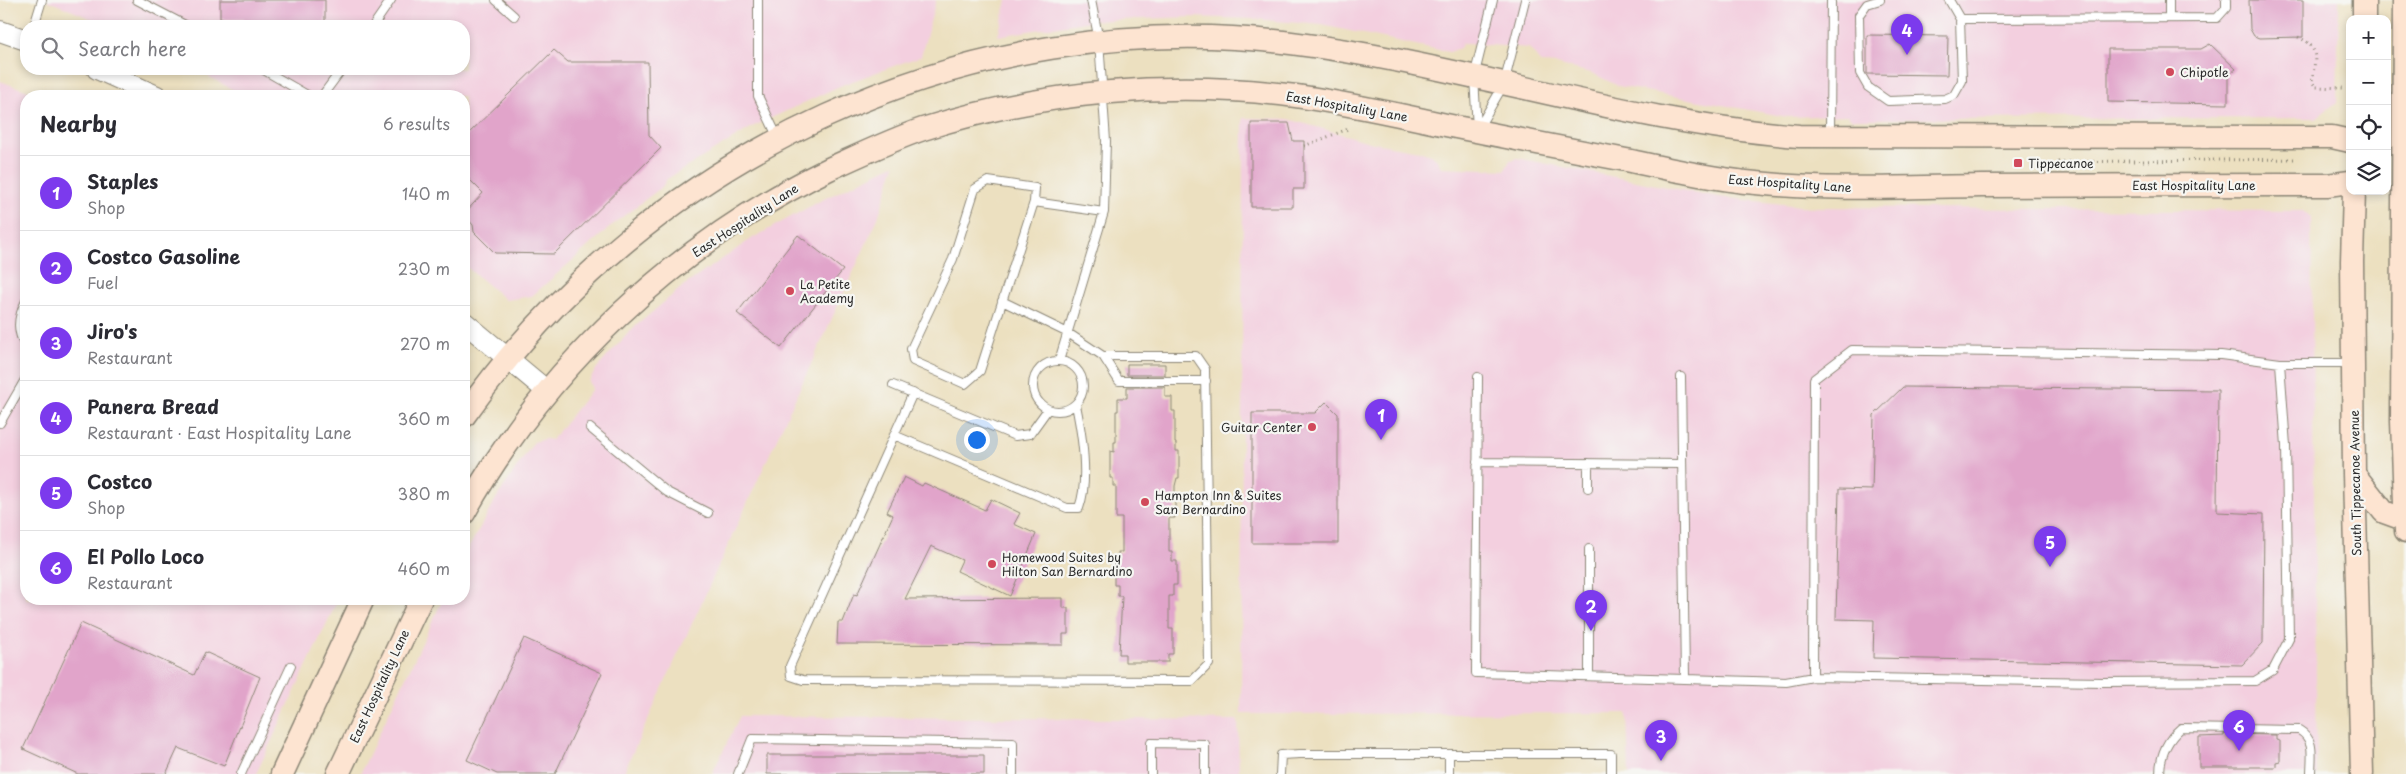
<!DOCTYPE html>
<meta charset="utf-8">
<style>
:root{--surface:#fff;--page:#f2f2f3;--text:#2b2b33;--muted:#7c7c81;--line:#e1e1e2;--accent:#7c3aed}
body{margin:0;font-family:"Playpen Sans",sans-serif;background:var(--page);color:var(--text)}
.controls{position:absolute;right:15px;top:15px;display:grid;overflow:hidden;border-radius:10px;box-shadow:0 2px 8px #0003}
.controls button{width:45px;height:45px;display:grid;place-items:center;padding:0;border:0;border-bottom:1px solid var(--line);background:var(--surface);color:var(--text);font:25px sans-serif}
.you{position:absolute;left:976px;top:439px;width:18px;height:18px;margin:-12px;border:4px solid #fff;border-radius:50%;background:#1a73e8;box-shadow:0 0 0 8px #1a73e833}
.badge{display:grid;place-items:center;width:32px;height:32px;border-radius:50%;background:var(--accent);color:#fff;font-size:16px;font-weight:700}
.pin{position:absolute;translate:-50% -41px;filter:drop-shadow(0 1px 2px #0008)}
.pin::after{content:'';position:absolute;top:26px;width:18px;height:15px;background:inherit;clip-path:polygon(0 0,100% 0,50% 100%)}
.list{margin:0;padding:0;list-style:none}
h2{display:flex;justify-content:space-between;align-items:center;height:65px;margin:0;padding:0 20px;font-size:21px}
h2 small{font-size:16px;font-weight:400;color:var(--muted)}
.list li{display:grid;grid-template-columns:32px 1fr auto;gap:15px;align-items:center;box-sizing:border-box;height:75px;padding:0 20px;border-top:1px solid var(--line)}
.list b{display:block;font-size:19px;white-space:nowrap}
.list p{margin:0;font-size:16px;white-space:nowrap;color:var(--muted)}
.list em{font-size:16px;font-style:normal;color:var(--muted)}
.icon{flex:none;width:28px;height:28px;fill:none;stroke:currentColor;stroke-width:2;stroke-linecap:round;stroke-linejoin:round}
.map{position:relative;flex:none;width:2406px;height:774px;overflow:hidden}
.search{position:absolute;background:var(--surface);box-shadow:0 2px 8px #0003;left:20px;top:20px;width:450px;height:55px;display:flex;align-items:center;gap:12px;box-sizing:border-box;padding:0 18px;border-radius:20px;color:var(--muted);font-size:19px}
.panel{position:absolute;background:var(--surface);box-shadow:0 2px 8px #0003;left:20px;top:90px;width:450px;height:515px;border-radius:20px}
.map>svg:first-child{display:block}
.built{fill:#f3cfdf}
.building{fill:#e1a4ca}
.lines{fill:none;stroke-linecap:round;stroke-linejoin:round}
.service-casing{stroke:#8c8676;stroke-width:10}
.tertiary-casing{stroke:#8c8676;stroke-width:22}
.secondary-casing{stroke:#8c8676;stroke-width:25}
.path{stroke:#8c8676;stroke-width:3;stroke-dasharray:1 4;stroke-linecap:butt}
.service{stroke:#fff;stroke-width:8}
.tertiary{stroke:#fff;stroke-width:20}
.secondary{stroke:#fde4d1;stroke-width:22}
.poi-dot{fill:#d1495b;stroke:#f6f6f2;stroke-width:2}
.labels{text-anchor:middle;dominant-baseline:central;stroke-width:4.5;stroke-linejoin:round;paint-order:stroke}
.poi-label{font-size:12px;fill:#2b2b2b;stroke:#f6f6f2;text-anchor:start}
.street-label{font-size:12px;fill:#2b2b2b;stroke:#f6f6f2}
</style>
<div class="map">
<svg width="2406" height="774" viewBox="0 0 2406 774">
<rect width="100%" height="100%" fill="#f6f6f2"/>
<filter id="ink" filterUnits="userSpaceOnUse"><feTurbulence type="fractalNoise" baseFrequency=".02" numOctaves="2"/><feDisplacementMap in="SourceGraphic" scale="10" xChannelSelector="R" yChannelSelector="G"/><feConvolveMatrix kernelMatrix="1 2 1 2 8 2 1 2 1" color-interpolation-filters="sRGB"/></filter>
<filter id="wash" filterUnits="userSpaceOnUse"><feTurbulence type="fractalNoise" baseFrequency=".0096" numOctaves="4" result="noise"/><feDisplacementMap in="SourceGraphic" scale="20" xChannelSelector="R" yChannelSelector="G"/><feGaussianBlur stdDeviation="1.12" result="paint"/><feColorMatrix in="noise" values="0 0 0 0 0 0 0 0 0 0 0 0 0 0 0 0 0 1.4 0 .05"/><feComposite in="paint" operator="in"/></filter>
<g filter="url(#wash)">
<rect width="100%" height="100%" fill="#ece0c0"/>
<path class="built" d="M 46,0 L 936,0 L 921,56 L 842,85 L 754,126 L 667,179 L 662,187 L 617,221 L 532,296 L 506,300 L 464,265 L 464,96 L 244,96 L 195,69 L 464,69 L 464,26 L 109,26 Z
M 1007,0 L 2339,0 L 2337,102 L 2316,118 L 1852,119 L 1847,115 L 1788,117 L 1618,86 L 1594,74 L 1557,64 L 1541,63 L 1529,48 L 1463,43 L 1460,48 L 1449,52 L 1322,25 L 1254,19 L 1189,17 L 1091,21 L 998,36 Z
M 0,81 L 42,96 L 26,96 L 26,599 L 338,599 L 256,774 L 0,774 Z
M 1243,118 L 1288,119 L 1373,143 L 1419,151 L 1435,157 L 1441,167 L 1505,170 L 1510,160 L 1517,158 L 1718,197 L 1809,207 L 2303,211 L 2311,218 L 2317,774 L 1629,774 L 1627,713 L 1241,714 Z
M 895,164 L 878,218 L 623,774 L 360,774 L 443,599 L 464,599 L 464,556 L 497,497 L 534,442 L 545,439 L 552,440 L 592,389 L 589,381 L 597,368 L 631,330 L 682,287 L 751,239 L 818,202 Z
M 740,716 L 1238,720 L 1239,774 L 712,774 Z"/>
<g id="blocks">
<path class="building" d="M 220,0 L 325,0 L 325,26 L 244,24 L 244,19 L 220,19 Z
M 2249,0 L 2303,0 L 2303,37 L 2259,38 L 2254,36 L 2250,29 Z
M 1867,35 L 1948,36 L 1947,75 L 1867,74 Z
M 2210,44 L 2236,69 L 2228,75 L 2228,104 L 2108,102 L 2108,49 L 2201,49 Z
M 554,50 L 568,62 L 648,62 L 649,135 L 661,148 L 554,254 L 495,253 L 474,232 L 473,225 L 464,214 L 483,193 L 464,174 L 464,138 Z
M 1251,123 L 1289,123 L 1293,141 L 1304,141 L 1304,189 L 1293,189 L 1293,207 L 1251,207 Z
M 798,235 L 843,270 L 781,348 L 737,313 Z
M 1127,364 L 1165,364 L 1165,375 L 1127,375 Z
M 1127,387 L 1165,387 L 1165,397 L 1172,397 L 1172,411 L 1175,411 L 1175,443 L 1176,443 L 1176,451 L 1179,451 L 1179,478 L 1177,478 L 1175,486 L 1175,518 L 1169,518 L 1169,552 L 1172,552 L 1172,561 L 1177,561 L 1177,585 L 1173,585 L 1173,596 L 1169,596 L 1169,629 L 1173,629 L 1173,654 L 1168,654 L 1168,662 L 1125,662 L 1125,654 L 1119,654 L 1122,596 L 1118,596 L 1118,585 L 1114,585 L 1114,561 L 1118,561 L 1118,552 L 1122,552 L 1122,518 L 1116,518 L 1116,486 L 1113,486 L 1113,478 L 1110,478 L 1110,451 L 1114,452 L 1114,442 L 1116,442 L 1116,411 L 1118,411 L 1118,398 L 1127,398 Z
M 1903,387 L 2218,390 L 2217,512 L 2264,514 L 2263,643 L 2242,665 L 1873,658 L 1874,620 L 1836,619 L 1839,489 L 1872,490 L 1874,415 Z
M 1326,402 L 1338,414 L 1338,543 L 1252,543 L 1252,413 L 1315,413 Z
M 904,477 L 922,486 L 924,483 L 985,510 L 991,499 L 1020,513 L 1014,524 L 1036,534 L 1010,596 L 957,571 L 962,560 L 931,546 L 905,599 L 1063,598 L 1063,608 L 1068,608 L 1068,634 L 1063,634 L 1063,645 L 837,644 L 838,622 L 843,622 L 854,594 L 857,595 L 893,515 L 887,512 Z
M 81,623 L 194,675 L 205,652 L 260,677 L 224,766 L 178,748 L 166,774 L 78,774 L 23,749 Z
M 524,638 L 602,673 L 555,774 L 497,774 L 467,760 Z
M 2224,734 L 2276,735 L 2276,740 L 2280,741 L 2280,761 L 2276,762 L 2276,767 L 2199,767 L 2199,737 L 2224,736 Z
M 767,755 L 984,755 L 984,774 L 767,774 Z"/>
</g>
</g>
<g filter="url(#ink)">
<use href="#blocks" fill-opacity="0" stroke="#8c8676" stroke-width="1"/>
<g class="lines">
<g class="service-casing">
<path id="service" d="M 137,0 L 187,26
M 496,0 L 514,16
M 758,0 L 758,96 L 778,138
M 1880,0 L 1867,4 L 1859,15 L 1860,73 L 1868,87 L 1888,101 L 1945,99 L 1954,95 L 1962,81 L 1960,19
M 1949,0 L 1960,19 L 2217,18 L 2226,8 L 2226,0
M 2169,0 L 2169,18
M 34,26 L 42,0
M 373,26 L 391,0
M 262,69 L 309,96
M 322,96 L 342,69
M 1477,129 L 1474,77 L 1493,0
M 1478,129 L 1504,84 L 1525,0
M 1830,133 L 1831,0
M 1034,202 L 1035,188 L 988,181 L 975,189 L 953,259 L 911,349 L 913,361 L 965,384 L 980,371 L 1034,202 L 1104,212
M 26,301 C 18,316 16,332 26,346
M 1103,356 L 1119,381 L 1206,381
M1033 386a25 25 0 1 1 50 0a25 25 0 1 1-50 0Z
M 1059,361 L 1104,212 L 1106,141 L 1099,41 L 1091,0
M 1478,377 L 1476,673 L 1685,679
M 1681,377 L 1685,679 L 1786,682 L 1813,677 L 1814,379 L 1852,350 L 2221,355 L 2280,363 L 2351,363
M 893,385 L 1015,436 L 1030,434 L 1048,409
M 913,393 L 790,666 L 791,676 L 803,680 L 1192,681 L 1209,664 L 1205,369 L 1196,356 L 1103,356 L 1068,333 L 1002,301
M 0,423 L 26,378
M 590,428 L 667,492 L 708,513
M 894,435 L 1067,508 L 1079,508 C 1089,481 1082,434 1076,405
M 1477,462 L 1681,464
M 1588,463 L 1588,488
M 1589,549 L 1589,676
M 1813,677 L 2103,682 L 2255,681 L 2273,670 L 2289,639 L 2286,446 L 2280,363
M 241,774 L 291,666
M 738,774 L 752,739 L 1013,743 L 1013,774
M 1151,774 L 1151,743 L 1205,744 L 1205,774
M 1280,774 L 1281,755 L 1300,754 L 1611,754 L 1611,774
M 1449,774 L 1449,754
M 2160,774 C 2160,755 2167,740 2181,728 L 2299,730 C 2316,740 2311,756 2311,774"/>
</g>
<g class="tertiary-casing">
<path id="tertiary" d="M 0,31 L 26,40
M 97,69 L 157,96
M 464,322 L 547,391"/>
</g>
<g class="secondary-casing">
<path id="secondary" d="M 2364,0 L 2364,19
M 2404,0 L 2402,421 L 2406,531
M 2354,191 L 2352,261 L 2354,474 L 2362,774
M 464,416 C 650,152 969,4 1291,43 C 1462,64 1627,123 1799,136 L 2332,137 L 2350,141
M 2354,474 L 2384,512 L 2406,520
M 464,513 C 547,365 677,244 829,169 C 860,155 891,140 923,129 C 1042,91 1172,80 1296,96 C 1346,103 1396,114 1446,125 C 1506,137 1566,149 1626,160 C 1669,169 1713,179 1756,183 C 1831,191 1906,187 1981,186 C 2096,185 2212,185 2327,185 L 2350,182
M 282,774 L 363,599
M 338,774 L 421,599"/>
</g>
<path class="path" d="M 2298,37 C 2322,48 2314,60 2312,82 L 2316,87 L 2344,88
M 1304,146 L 1348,129
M 2058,162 L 2294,159"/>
<use href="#service" class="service"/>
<use href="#tertiary" class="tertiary"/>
<use href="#secondary" class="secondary"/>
</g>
</g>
<g class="poi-dot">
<circle cx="2170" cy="72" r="5"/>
<rect x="2013" y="158" width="10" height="10" rx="2.5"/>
<circle cx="790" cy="291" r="5"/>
<circle cx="1312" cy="427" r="5"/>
<circle cx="1145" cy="502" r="5"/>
<circle cx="992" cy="564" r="5"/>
</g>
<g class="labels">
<g class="poi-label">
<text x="2180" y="72">Chipotle</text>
<text x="2028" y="163">Tippecanoe</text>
<text x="800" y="284">La Petite<tspan x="800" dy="14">Academy</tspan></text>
<text x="1302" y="427" text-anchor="end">Guitar Center</text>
<text x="1155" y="495">Hampton Inn &amp; Suites<tspan x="1155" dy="14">San Bernardino</tspan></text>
<text x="1002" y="557">Homewood Suites by<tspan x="1002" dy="14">Hilton San Bernardino</tspan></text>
</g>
<g class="street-label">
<text transform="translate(1347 106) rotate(10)">East Hospitality Lane</text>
<text transform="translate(1790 183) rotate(4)">East Hospitality Lane</text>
<text x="2194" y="185">East Hospitality Lane</text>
<text transform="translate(745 220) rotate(-33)">East Hospitality Lane</text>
<text transform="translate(2355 483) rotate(-91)">South Tippecanoe Avenue</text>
<text transform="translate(379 686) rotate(-65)">East Hospitality Lane</text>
</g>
</g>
</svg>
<div class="controls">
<button>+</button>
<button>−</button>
<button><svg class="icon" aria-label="locate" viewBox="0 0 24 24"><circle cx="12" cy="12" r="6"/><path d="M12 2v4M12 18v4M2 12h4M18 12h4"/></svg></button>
<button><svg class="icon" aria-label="layers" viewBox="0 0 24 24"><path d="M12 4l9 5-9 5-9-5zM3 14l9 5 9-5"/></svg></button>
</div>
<div class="you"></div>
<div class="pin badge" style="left:1381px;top:440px">1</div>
<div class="pin badge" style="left:1591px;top:631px">2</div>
<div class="pin badge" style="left:1661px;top:761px">3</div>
<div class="pin badge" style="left:1907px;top:55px">4</div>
<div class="pin badge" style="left:2050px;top:567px">5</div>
<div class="pin badge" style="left:2239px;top:751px">6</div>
<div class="search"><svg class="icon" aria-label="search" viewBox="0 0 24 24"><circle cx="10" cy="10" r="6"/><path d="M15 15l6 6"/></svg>Search here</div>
<section class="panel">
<h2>Nearby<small>6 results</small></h2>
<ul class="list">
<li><span class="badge">1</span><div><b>Staples</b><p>Shop</p></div><em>140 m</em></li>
<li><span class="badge">2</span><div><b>Costco Gasoline</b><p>Fuel</p></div><em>230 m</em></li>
<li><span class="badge">3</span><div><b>Jiro's</b><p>Restaurant</p></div><em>270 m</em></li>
<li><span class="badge">4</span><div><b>Panera Bread</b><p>Restaurant · East Hospitality Lane</p></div><em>360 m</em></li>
<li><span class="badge">5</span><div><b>Costco</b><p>Shop</p></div><em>380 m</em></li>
<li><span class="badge">6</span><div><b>El Pollo Loco</b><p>Restaurant</p></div><em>460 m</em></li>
</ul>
</section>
</div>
